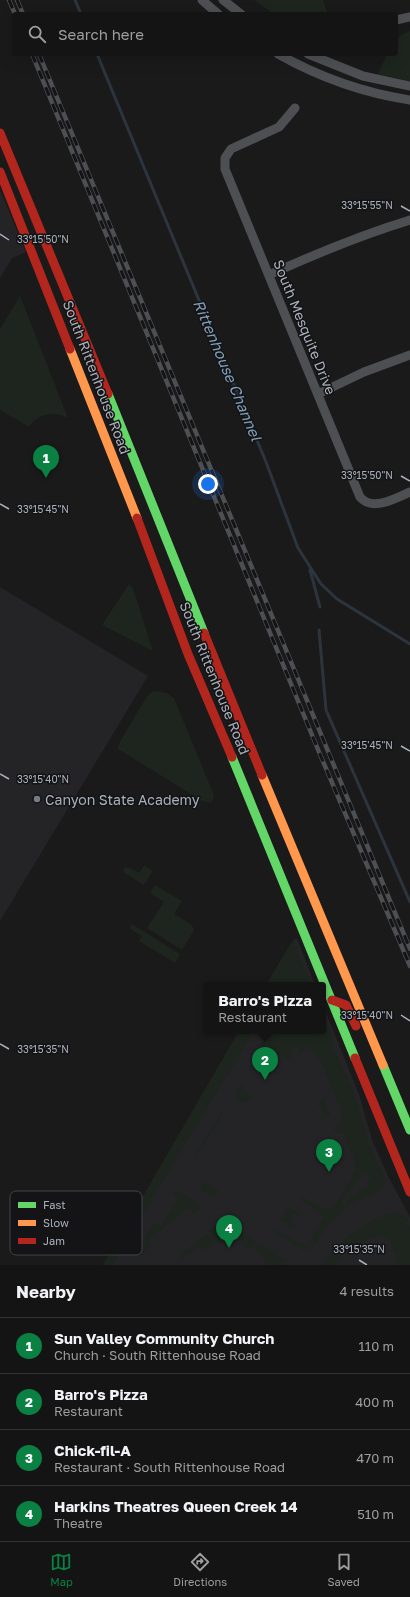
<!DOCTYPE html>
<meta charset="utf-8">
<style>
:root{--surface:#141414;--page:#212122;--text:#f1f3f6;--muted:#9d9ea0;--line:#333334;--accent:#0b8043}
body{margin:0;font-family:"Golos Text",sans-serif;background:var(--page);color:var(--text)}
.you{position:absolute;left:208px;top:484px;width:14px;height:14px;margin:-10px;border:3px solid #fff;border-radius:50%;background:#1a73e8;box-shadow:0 0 0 6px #1a73e833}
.badge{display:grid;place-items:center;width:26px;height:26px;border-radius:50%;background:var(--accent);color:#fff;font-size:13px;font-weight:700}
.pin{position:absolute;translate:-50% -33px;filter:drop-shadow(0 1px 2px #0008)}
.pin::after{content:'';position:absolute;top:21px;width:14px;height:12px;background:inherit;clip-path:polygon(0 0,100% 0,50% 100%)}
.popup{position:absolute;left:204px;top:982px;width:122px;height:52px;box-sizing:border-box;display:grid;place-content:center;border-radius:4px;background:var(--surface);filter:drop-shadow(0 1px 3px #0005);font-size:13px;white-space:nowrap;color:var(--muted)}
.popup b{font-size:15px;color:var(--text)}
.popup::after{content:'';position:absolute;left:50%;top:100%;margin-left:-8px;border:8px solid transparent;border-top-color:var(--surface)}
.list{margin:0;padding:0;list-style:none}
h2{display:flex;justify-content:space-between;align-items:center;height:52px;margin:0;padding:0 16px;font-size:17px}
h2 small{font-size:13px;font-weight:400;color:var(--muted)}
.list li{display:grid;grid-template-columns:26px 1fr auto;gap:12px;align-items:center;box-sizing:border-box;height:56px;padding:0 16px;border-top:1px solid var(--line)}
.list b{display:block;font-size:15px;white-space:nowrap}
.list p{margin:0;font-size:13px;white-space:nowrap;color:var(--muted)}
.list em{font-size:13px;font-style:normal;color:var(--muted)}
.icon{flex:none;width:22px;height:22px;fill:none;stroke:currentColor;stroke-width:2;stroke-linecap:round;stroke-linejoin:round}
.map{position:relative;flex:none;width:410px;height:1265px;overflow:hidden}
.search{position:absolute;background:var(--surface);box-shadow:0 4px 16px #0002;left:12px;right:12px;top:12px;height:44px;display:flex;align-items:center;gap:10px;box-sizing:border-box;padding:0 14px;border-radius:4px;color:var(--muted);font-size:15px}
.sheet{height:276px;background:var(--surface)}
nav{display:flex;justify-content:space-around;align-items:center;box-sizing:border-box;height:56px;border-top:1px solid var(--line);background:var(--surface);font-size:11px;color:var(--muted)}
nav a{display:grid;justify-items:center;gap:2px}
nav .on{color:var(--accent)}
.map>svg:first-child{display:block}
.built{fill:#242426}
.green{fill:#1d251e}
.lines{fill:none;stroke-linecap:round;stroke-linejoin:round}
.stream{stroke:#2c353d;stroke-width:3}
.street{stroke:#4d4f53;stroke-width:9}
.fast{stroke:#63d668;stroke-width:9}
.slow{stroke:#ff974d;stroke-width:9}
.jam{stroke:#b3261e;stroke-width:9}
.rail-casing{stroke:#4d4f52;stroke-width:4.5}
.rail{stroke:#141416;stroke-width:3;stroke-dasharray:9;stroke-linecap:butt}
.ticks{fill:none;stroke:#aab0bb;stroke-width:1.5}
.poi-dot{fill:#787c83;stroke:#141416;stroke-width:1.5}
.labels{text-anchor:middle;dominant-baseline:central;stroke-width:3;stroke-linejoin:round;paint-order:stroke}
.street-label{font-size:14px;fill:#aab0bb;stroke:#141416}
.poi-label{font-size:14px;fill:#aab0bb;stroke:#141416;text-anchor:start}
.water-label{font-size:15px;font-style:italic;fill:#809fb8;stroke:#141416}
.key{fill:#141416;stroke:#414348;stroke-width:1}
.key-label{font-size:11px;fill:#aab0bb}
.ticks-label{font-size:10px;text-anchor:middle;fill:#aab0bb;stroke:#141416;stroke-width:3;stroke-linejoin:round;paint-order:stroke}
</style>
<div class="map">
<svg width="410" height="1265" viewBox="0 0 410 1265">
<rect width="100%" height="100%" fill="#1a1a1a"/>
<path class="built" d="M 0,190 L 26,252 L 12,258 L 0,278 Z
M 0,587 L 148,676 L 0,921 Z
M 297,938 L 315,985 L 266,985 L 293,940 Z
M 323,1005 L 359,1094 L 372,1140 L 389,1178 L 410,1217 L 410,1265 L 103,1265 L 239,1031 L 323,1031 Z"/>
<path class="green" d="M 254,0 L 323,0 L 328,14 L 274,14 Z
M 410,31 L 410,81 L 378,74 L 387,54 L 396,54 L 396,40 L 401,35 Z
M 20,296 L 68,418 C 54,411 38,413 29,427 L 0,410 L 0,329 Z
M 129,584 L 133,588 L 153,651 L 102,625 Z
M 153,691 L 167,693 L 174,698 L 213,793 L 214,797 L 211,803 L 202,801 L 118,749 L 118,746 L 121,740 L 147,696 Z
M 144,866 L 153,871 L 144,885 L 123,872 L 124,868 L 130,868 L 139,873 Z
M 155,885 L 182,901 L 174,914 L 192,925 L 194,930 L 182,950 L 147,928 L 164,902 L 150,893 Z
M 132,924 L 180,954 L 175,963 L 139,941 L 142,936 L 129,928 Z
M 293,940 L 311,985 L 266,985 Z
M 323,1018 L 325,1019 L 332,1037 L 333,1048 L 352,1088 L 370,1147 L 386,1181 L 383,1189 L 348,1206 L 346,1201 L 361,1189 L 368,1188 L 367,1184 L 371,1178 L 369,1175 L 364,1174 L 342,1200 L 342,1204 L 346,1208 L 329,1224 L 312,1248 L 309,1249 L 305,1248 L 303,1250 L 275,1233 L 274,1231 L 276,1230 L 300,1244 L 301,1243 L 307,1247 L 325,1216 L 299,1199 L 299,1197 L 301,1196 L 321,1208 L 331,1208 L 337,1203 L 356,1170 L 353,1155 L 348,1146 L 346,1133 L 335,1133 L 333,1132 L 343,1116 C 337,1101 322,1051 306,1047 L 301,1054 L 298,1047 L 291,1049 L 294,1059 L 289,1061 L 265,1046 L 255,1062 L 252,1060 L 263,1042 L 274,1031 L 323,1031 Z
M 239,1031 L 254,1031 L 112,1265 L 103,1265 Z
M 241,1084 L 245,1086 L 242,1091 L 252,1097 L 249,1102 L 247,1101 L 246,1103 L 236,1097 L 237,1095 L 235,1094 Z
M 322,1098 L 323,1098 L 330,1115 L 329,1117 L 322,1113 L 324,1110 L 318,1106 Z
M 222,1111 L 224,1112 L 194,1160 L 196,1154 Z
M 204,1182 L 218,1189 L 216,1196 L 214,1197 L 201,1189 Z
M 176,1190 L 199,1204 L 200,1209 L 194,1213 L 189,1207 L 147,1241 L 151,1248 L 142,1256 L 138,1255 L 137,1251 L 154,1224 L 161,1227 L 178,1199 L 173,1195 L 173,1192 Z
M 288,1207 L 303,1215 L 301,1217 L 294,1214 L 290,1221 L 296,1226 L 295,1228 L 281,1220 Z
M 399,1211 L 399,1214 L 408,1219 L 408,1221 L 405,1223 L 406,1225 L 410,1225 L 410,1265 L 399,1265 L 390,1240 L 382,1235 L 346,1247 L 335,1265 L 322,1265 C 338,1240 369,1217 399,1211 Z
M 222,1221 L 256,1242 L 249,1250 L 236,1234 L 234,1235 L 232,1233 L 219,1244 L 209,1231 Z
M 207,1234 L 215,1243 L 205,1250 L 202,1246 L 200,1248 L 198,1246 L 181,1260 L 178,1256 Z
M 258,1243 L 287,1261 L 283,1265 L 268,1265 L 255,1247 Z"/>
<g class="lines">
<path class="stream" d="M 75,0 L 81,14
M 97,54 L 266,462 L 298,548 L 321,584 L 337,599 L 410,644
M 310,570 L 320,607
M 319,630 L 326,710 L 410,902"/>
<path class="street" d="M 202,0 L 218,14
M 223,0 L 241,14
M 396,20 L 410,17
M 278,54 C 319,77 364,93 410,100
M 308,54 L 363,76 L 410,86
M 295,108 L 279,127 L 231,149 L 225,158 L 225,169 L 360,497 C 372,512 396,498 410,492
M 269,275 C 315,254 361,235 410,220
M 318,394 L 364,372 L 410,355"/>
<path class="fast" d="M 108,394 L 204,633
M 232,757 L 355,1058
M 383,1065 L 410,1130"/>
<path class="slow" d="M 70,349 L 137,518
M 262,775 L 383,1065"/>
<path class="jam" d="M 0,133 L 108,394
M 0,172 L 70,349
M 137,518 L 188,654 L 232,757
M 204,633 L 262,775
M 332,1000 L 346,1005 L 356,1026
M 355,1058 L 410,1192"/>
<g class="rail-casing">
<path id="rail" d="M 9,0 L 15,14
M 17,0 L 23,14
M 32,54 L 319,752 L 410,966
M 39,54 L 410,949"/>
</g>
<use href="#rail" class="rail"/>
</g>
<path class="ticks" d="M 401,206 L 410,211M 0,234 L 9,240M 401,476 L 410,481M 0,504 L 9,509M 401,746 L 410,751M 0,774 L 9,779M 401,1015 L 410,1021M 0,1044 L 9,1049M 359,1260 L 367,1265"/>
<circle class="poi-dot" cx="37" cy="799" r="4"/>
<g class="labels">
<g class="street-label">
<text transform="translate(305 327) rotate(68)">South Mesquite Drive</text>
<text transform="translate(97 377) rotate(69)">South Rittenhouse Road</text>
<text transform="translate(215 678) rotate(68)">South Rittenhouse Road</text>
</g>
<g class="poi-label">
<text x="45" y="799">Canyon State Academy</text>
</g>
<g class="water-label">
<text transform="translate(228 370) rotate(67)">Rittenhouse Channel</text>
</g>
</g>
<rect x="10" y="1191" width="132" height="64" rx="6" class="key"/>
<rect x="18" y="1202" width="18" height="6" fill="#63d668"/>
<rect x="18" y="1220" width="18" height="6" fill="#ff974d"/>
<rect x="18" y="1238" width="18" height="6" fill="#b3261e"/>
<g class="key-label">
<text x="43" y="1209">Fast</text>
<text x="43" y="1227">Slow</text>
<text x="43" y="1245">Jam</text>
</g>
<g class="ticks-label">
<text x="367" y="209">33°15'55"N</text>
<text x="43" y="243">33°15'50"N</text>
<text x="367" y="479">33°15'50"N</text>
<text x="43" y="513">33°15'45"N</text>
<text x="367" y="749">33°15'45"N</text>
<text x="43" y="783">33°15'40"N</text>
<text x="367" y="1019">33°15'40"N</text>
<text x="43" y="1053">33°15'35"N</text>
<text x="359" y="1253">33°15'35"N</text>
</g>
</svg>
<div class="you"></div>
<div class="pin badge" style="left:46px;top:478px">1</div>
<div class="pin badge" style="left:265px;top:1080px">2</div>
<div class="popup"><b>Barro's Pizza</b>Restaurant</div>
<div class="pin badge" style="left:329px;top:1172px">3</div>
<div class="pin badge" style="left:229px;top:1248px">4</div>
<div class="search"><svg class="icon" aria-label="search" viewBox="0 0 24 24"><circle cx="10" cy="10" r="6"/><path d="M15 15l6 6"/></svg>Search here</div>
</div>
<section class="sheet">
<h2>Nearby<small>4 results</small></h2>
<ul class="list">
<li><span class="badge">1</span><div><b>Sun Valley Community Church</b><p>Church · South Rittenhouse Road</p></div><em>110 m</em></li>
<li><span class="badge">2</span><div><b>Barro's Pizza</b><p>Restaurant</p></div><em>400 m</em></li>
<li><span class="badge">3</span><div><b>Chick-fil-A</b><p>Restaurant · South Rittenhouse Road</p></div><em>470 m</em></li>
<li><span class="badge">4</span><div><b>Harkins Theatres Queen Creek 14</b><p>Theatre</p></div><em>510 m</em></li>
</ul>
</section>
<nav>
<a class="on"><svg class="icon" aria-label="map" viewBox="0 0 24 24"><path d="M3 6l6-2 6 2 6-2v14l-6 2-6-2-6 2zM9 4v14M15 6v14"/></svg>Map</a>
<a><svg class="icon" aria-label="directions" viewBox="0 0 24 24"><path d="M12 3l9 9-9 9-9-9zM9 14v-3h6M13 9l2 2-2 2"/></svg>Directions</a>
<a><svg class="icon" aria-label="saved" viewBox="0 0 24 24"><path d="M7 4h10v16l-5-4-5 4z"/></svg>Saved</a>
</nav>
